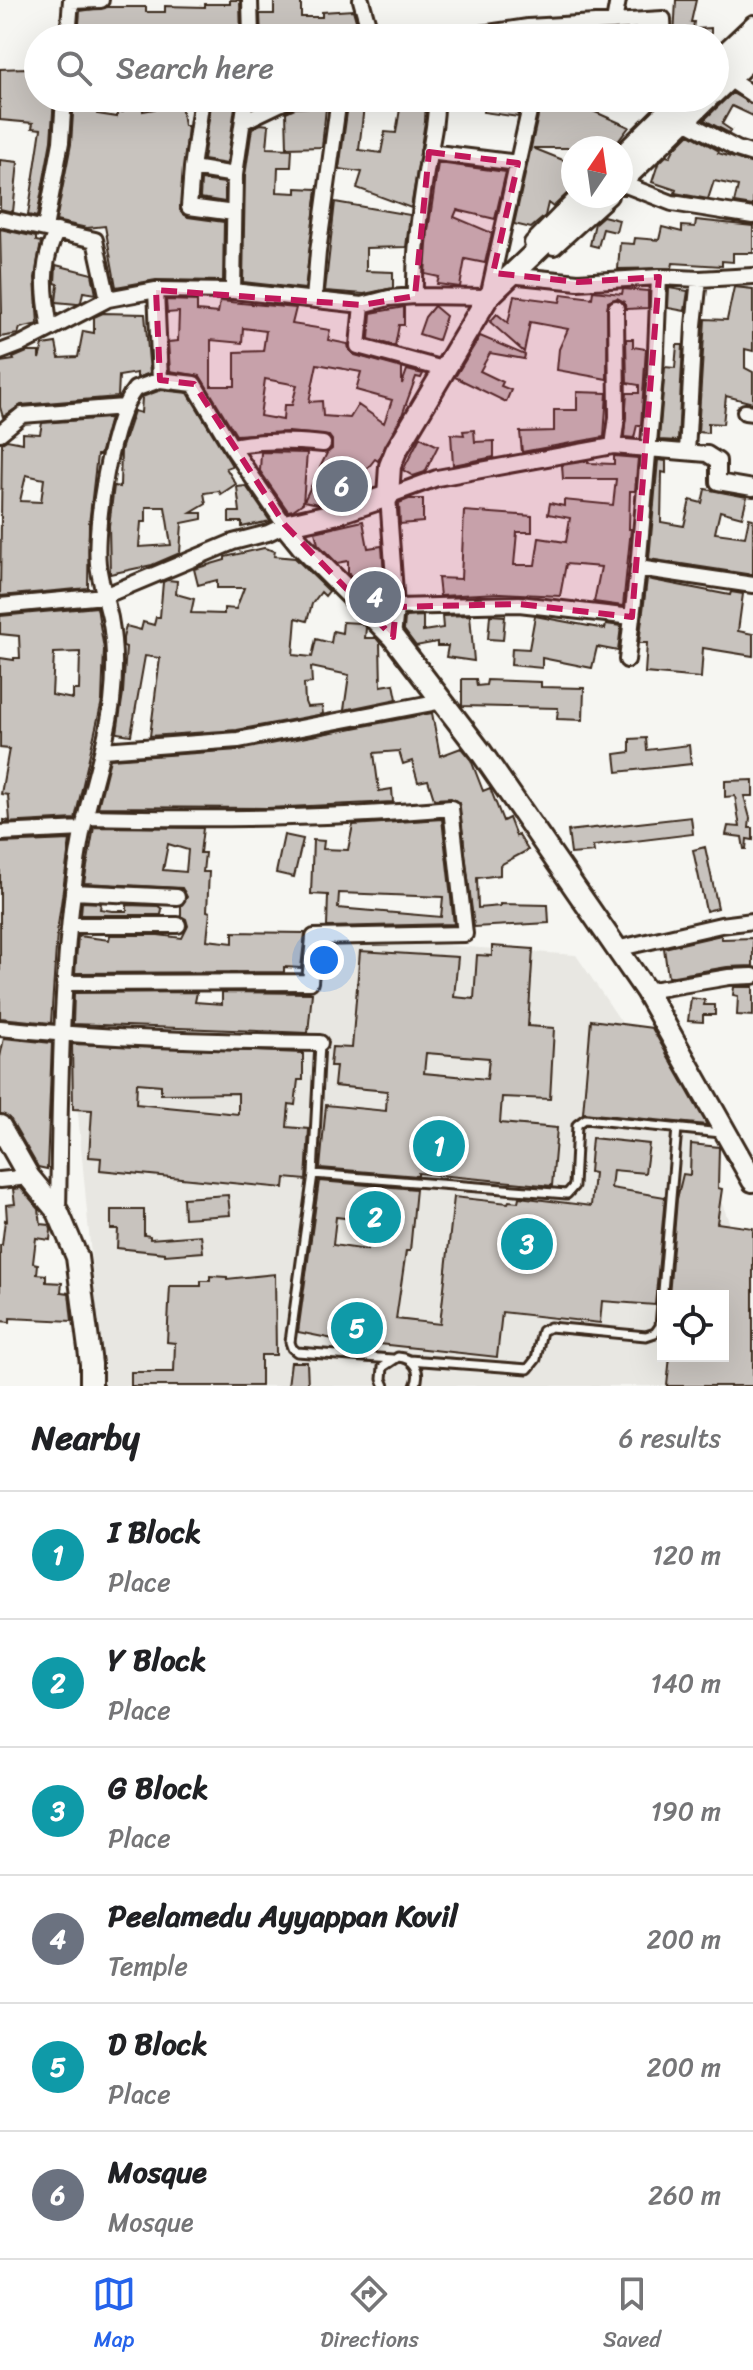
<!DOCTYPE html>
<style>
:root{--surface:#fff;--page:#f6f6f6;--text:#202124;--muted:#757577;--line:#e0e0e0;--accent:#2563eb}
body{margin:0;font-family:Sriracha,sans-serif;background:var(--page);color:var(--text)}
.controls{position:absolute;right:24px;bottom:24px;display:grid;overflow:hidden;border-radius:0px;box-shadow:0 8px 32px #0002}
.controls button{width:72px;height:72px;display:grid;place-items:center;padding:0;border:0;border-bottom:2px solid var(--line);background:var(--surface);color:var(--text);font:40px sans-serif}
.compass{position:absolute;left:561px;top:136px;width:72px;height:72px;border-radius:50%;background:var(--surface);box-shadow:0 8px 32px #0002;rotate:13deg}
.you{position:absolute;left:324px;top:960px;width:28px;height:28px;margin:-20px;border:6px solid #fff;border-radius:50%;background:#1a73e8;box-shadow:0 0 0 12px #1a73e833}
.badge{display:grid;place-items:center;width:52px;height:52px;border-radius:50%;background:var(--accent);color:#fff;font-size:26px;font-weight:700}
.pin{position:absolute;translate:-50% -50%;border:4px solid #fff;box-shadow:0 2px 8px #0006}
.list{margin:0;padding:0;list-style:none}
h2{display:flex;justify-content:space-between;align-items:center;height:104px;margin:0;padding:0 32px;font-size:34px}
h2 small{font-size:26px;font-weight:400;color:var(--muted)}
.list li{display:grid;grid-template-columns:52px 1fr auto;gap:24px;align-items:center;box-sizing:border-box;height:128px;padding:0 32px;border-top:2px solid var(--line)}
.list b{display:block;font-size:30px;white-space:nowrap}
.list p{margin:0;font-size:26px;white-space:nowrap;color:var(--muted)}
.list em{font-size:26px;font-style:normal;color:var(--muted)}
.icon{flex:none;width:44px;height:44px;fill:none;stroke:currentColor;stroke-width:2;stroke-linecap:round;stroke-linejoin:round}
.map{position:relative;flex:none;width:753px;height:1386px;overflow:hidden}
.search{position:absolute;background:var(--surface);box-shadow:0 8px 32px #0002;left:24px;right:24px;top:24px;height:88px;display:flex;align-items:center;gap:20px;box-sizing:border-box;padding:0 28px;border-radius:44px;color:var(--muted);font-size:30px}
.sheet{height:872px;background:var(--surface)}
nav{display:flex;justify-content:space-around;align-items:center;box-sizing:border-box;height:112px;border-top:2px solid var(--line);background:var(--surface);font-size:22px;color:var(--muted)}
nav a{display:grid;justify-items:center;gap:4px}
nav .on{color:var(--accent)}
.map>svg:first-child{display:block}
.built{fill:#e8e7e2;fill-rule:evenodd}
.building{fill:#c8c3be;stroke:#3b2a1e;stroke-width:2;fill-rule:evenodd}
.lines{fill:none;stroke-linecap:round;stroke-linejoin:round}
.lane-casing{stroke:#3b2a1e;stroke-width:13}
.street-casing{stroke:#3b2a1e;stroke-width:20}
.secondary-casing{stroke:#3b2a1e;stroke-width:26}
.lane{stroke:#f6f6f2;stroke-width:7}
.street{stroke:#f6f6f2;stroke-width:14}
.secondary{stroke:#f6f6f2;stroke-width:20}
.marked{fill:#c2185b;fill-opacity:0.2;stroke:#c2185b;stroke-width:6;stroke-dasharray:16 10;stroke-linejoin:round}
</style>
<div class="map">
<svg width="753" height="1386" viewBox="0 0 753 1386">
<rect width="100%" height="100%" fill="#f6f6f2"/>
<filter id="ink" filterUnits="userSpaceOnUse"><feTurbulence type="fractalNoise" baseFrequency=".0125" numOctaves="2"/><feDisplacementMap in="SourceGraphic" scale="16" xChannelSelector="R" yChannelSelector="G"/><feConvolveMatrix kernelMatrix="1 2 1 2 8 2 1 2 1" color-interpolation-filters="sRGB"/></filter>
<g filter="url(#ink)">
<path class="built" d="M 315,936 L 576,955 L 693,1128 L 753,1284 L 753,1386 L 103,1386 L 75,1081 L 290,1092 ZM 663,1296 L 723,1296 L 723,1356 L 663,1356 Z"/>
<path class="building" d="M 230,0 L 240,0 L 241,38 L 234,38 L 234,35 L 201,35 L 201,38 L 165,38 L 165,33 L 146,34 L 146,38 L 78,38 L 80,11 L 108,7 L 146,7 L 146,12 L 165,12 L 165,6 L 205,7 L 205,4 L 230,4 Z
M 274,0 L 301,0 L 301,17 L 322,17 L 322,12 L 353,10 L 357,24 L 356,27 L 349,28 L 349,38 L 311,38 L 311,32 L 276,32 L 275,38 L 261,38 L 260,14 L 274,14 Z
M 676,0 L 696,0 L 691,22 L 694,22 L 693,29 L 711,28 L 711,38 L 674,38 Z
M 27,68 L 27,73 L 38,72 L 38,98 L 54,98 L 51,141 L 37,217 L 28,215 L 41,129 L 32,128 L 33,123 L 0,120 L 0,69 Z
M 732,93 L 753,105 L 753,116 L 732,106 L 722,124 L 731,130 L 729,133 L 704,120 Z
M 74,98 L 99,98 L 97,114 L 117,117 L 117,112 L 123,112 L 122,98 L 142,98 L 143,111 L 181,104 L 184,126 L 188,126 L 180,210 L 188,217 L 224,222 L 223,281 L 156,280 L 116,287 L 105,226 L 87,228 L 56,221 L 71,144 Z
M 212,98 L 236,100 L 227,164 L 203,160 Z
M 327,98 L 322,147 L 287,148 L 286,112 L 295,108 L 309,107 L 308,99 Z
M 349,98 L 426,98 L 425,122 L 411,208 L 357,188 L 362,172 L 339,169 ZM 364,106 L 400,109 L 396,133 L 385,132 L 381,153 L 359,150 Z
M 485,98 L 522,98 L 518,117 L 483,112 Z
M 542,98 L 583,98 L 584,107 L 629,127 L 613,148 L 533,148 L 573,164 L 573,188 L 553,207 L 548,203 L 545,216 L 531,228 L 514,224 Z
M 261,124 L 269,125 L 267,148 L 292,149 L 291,167 L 278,167 L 277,192 L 296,193 L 296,188 L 317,189 L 305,289 L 243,282 L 245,176 L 252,128 Z
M 689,134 L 719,151 L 718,153 L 753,164 L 753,206 L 734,203 L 738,186 L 714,181 L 708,199 L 675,193 L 676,190 L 652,182 L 658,164 L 666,156 L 670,157 L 674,149 Z
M 0,160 L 18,162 L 13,212 L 0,209 Z
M 438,163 L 506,172 L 495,219 L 457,210 L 454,217 L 492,233 L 485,263 L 465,259 L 460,287 L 437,284 L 439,277 L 425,274 L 428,231 Z
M 201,180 L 225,183 L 225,202 L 200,198 Z
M 335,202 L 410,215 L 406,247 L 366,248 L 366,271 L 393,272 L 393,288 L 364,294 L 325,291 Z
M 603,216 L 619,220 L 616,232 L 603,229 L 598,247 L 590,245 L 595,223 Z
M 696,220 L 753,226 L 753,253 L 733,253 L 733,262 L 722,261 L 722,266 L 673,263 L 672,268 L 618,269 L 620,243 L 634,244 L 635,238 L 659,240 L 662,227 L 682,232 L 682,226 L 695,227 Z
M 0,229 L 36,237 L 36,241 L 41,242 L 35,278 L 38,324 L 20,328 L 18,334 L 0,337 L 0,313 L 2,313 Z
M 56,265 L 92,274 L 96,294 L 83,292 L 81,302 L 77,304 L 56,302 L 58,284 L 55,283 Z
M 734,287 L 753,289 L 753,351 L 745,349 L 745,368 L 753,372 L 753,403 L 726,396 L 723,424 L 708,423 L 708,433 L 698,432 L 705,319 L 727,320 Z
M 669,288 L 688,291 L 685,311 L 668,308 Z
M 623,289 L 648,291 L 648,308 L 626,309 L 624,302 L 617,298 L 608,302 L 607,379 L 557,370 L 559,349 L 568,329 L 530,322 L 524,352 L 490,322 L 497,314 L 508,323 L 514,296 L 560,302 L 562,294 L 592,298 L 593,291 L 622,294 Z
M 166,300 L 197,301 L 197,311 L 218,313 L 220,301 L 296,308 L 292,324 L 330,330 L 328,340 L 348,344 L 349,350 L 355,355 L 402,368 L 402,384 L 407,370 L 423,374 L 421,378 L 416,377 L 402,415 L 378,461 L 375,459 L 356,483 L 350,478 L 348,496 L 331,495 L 330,502 L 318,504 L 304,501 L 327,453 L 332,449 L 332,440 L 329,436 L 288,432 L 236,435 L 200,376 L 170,371 L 168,342 L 178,341 L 179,312 L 167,313 ZM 243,328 L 266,331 L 263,351 L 235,352 L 235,386 L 211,386 L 211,340 L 242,343 ZM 317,364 L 361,372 L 356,390 L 392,400 L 384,423 L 358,405 L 350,418 L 323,416 L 322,401 L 309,402 ZM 265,379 L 297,385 L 292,405 L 284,405 L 283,420 L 260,416 Z
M 434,306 L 446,316 L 438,340 L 419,334 L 425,317 Z
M 404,307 L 404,325 L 399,325 L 395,346 L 369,339 L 371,313 Z
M 103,313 L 145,314 L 150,373 L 137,378 L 137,373 L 119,376 L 118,397 L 21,405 L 3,417 L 0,407 L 0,362 L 14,360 L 13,358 L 27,352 L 39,352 L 39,359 L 43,345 L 56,343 L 59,358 L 78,357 L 83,331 L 94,333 L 94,317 Z
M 480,336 L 525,355 L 524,359 L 490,353 L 480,371 L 503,382 L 501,386 L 511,390 L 506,402 L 455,377 Z
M 626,339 L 633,339 L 633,347 L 646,349 L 641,425 L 637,425 L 634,438 L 624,437 L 627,393 L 639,393 L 639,385 L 627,383 Z
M 677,345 L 683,345 L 678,441 L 659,440 L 665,367 L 675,368 Z
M 161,390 L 188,393 L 231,464 L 232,466 L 226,468 L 236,484 L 221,494 L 219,491 L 204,493 L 206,504 L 191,513 L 202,513 L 202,519 L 182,523 L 180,553 L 152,565 L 110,574 L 109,526 L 114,486 L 120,487 L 121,450 L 134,411 L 141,413 L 142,397 ZM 146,507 L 165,507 L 171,545 L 139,547 L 141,522 L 146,522 Z
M 577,392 L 607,393 L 604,437 L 522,452 L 520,432 L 554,431 L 554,410 L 577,410 Z
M 110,418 L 100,455 L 97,455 L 89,524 L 88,588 L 0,596 L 2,443 L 7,440 L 23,443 L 23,433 L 40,434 L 42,423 ZM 26,475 L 44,479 L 41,502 L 20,501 Z
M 474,430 L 475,442 L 494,441 L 494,457 L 453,465 L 451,434 L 464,435 L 463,431 Z
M 420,437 L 438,446 L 425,472 L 413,476 L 403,470 Z
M 261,452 L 307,453 L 303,503 L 293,510 L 288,511 L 260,471 Z
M 614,456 L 638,458 L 635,491 L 630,491 L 629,529 L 631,529 L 623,606 L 594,602 L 601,567 L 566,564 L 560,596 L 500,593 L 440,596 L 438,578 L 461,579 L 464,511 L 532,516 L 532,532 L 517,532 L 514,565 L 535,565 L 539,538 L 566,542 L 570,518 L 548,514 L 550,503 L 564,506 L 564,500 L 613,505 L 616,479 L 563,479 L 562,465 L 588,461 L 588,463 L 614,464 Z
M 658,460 L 666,461 L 666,473 L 662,472 L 661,522 L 684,526 L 690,500 L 702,503 L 705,489 L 747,497 L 742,517 L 720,511 L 715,533 L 745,537 L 749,518 L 753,519 L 753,575 L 649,559 Z
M 246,486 L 270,521 L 242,527 L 242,522 L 229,522 L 229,512 L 240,512 L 237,487 Z
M 409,499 L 423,499 L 423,522 L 400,524 L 399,503 Z
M 363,521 L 368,548 L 382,546 L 386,605 L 380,606 L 368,594 L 367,580 L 356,581 L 348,573 L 348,561 L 337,563 L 318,544 L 315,532 Z
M 264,548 L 275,551 L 274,556 L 295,558 L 329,591 L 325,596 L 321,592 L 312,604 L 307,621 L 296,618 L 293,655 L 312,657 L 316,639 L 331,643 L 333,631 L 342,633 L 343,622 L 361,623 L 366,628 L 365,638 L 376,638 L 380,643 L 381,686 L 394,684 L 397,699 L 344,710 L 349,675 L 311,667 L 312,683 L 304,684 L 305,702 L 307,707 L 322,706 L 323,714 L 237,730 L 150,736 L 160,658 L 145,656 L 131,735 L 117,733 L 123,693 L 126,647 L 123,646 L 123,638 L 126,626 L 141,630 L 143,622 L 154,625 L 156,617 L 160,617 L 163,582 L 167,580 L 177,581 L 176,594 L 194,599 L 191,613 L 224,614 L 224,608 L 236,609 L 244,588 L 217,588 L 217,580 L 198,585 L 194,569 L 225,560 L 225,557 Z
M 647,579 L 730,595 L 731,592 L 743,594 L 738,631 L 753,634 L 753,656 L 703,648 L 701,678 L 645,673 L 647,643 L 639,643 Z
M 97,607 L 104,649 L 102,701 L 75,819 L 4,823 L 4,820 L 10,821 L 8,795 L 1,794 L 9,749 L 0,748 L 0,658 L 14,660 L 14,658 L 20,658 L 19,636 L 0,634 L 0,616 ZM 80,652 L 79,690 L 73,690 L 73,699 L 52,695 L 54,653 Z
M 470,615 L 474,661 L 446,657 L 448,646 L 437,646 L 437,642 L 416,646 L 404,630 L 405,617 L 423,616 L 423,631 L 443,628 L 442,616 Z
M 490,615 L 505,616 L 503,640 L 488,639 Z
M 535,616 L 605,629 L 606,624 L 621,626 L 618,651 L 597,647 L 592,668 L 542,658 L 542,668 L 511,665 L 512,648 L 529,649 Z
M 462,679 L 476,679 L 477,686 L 486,685 L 487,680 L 541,682 L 541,687 L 584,688 L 583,720 L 557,719 L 558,708 L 462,706 Z
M 432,713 L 440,756 L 461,748 L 471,760 L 483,791 L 490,788 L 503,821 L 509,818 L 516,836 L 518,834 L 528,850 L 500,865 L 500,875 L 477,878 L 478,908 L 500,906 L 500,904 L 548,905 L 549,923 L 474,927 L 459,803 L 451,798 L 434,799 L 428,780 L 418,782 L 412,761 L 403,764 L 399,751 L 374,753 L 379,791 L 392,789 L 393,802 L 268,808 L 98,807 L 110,759 L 239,750 Z
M 646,738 L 647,750 L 689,745 L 691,764 L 617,772 L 615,754 L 630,752 L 630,739 Z
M 753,780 L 753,796 L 744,796 L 750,818 L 749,828 L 753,828 L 753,840 L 747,839 L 746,849 L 744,849 L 742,837 L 726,835 L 728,826 L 740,827 L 735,796 L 725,797 L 725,781 Z
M 691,817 L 693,834 L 593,846 L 594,852 L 571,854 L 568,831 Z
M 442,819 L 454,924 L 327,927 L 328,895 L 311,894 L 313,840 L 324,841 L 323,849 L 348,850 L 353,825 ZM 339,893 L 443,897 L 441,917 L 338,908 Z
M 94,827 L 203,828 L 200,853 L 205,853 L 203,872 L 209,872 L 207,911 L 210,912 L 207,940 L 233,943 L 233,932 L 305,933 L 301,968 L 284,967 L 284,972 L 75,973 L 78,936 L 109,940 L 110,935 L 158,935 L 182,938 L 188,926 L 186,919 L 181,916 L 181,906 L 187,897 L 182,888 L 84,883 ZM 168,844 L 188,850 L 186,872 L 163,870 Z
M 284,835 L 303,839 L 294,877 L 276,873 Z
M 70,840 L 57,933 L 51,1023 L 0,1018 L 0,843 Z
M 705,847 L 718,908 L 706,911 L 693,850 Z
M 82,902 L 101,903 L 100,909 L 112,911 L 127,911 L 127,905 L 158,906 L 162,909 L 161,915 L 81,915 Z
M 721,935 L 722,939 L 753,938 L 753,966 L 727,967 L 668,977 L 664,948 Z
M 492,946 L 533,949 L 528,1026 L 554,1028 L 550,1099 L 502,1097 L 500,1123 L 557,1128 L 552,1186 L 418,1173 L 418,1176 L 320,1168 L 326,1105 L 386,1111 L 387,1091 L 334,1086 L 336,1066 L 330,1066 L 332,1047 L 352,1048 L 360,951 L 458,957 L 454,997 L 474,999 L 477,955 L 492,956 ZM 426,1053 L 489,1058 L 487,1079 L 424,1073 Z
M 734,987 L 753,987 L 753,1016 L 737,1015 L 738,996 L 733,995 Z
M 197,992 L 195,1002 L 222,1004 L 222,992 L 312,993 L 308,1033 L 73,1024 L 74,993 Z
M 691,998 L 705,1000 L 704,1005 L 715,1005 L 715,1015 L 703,1015 L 703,1022 L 688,1021 Z
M 591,1020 L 652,1028 L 707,1125 L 583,1113 Z
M 4,1038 L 52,1043 L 47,1169 L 38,1167 L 11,1120 L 0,1113 L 0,1057 Z
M 72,1044 L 303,1053 L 303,1080 L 298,1080 L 295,1105 L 289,1104 L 287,1127 L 309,1129 L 306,1180 L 285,1178 L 284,1188 L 100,1170 L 101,1158 L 89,1157 L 92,1110 L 73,1109 ZM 137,1083 L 161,1085 L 161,1094 L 238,1093 L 238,1114 L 136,1104 Z
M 592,1138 L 649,1144 L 645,1173 L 613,1170 L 611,1188 L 665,1197 L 655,1305 L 602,1301 L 600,1323 L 502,1312 L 497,1357 L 333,1339 L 298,1332 L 319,1181 L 416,1189 L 410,1251 L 406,1251 L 396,1319 L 440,1324 L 454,1197 L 508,1203 L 509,1201 L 518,1202 L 519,1197 L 591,1206 L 594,1173 L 589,1172 ZM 336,1217 L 370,1221 L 367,1250 L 333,1245 Z
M 691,1144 L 719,1147 L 718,1188 L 722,1189 L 717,1223 L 753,1228 L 753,1386 L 667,1386 L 670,1356 L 723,1356 L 723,1296 L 669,1296 L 677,1199 L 683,1174 L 690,1175 Z
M 21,1188 L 39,1209 L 41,1224 L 50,1225 L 51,1230 L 50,1240 L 36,1238 L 33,1263 L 38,1264 L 37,1274 L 46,1275 L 46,1282 L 62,1283 L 61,1292 L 69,1293 L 72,1321 L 10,1318 L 10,1322 L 0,1321 L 0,1245 L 2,1245 L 5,1220 L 7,1221 L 6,1205 L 15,1204 L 13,1189 Z
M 228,1195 L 230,1215 L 184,1218 L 183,1198 Z
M 111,1210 L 144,1210 L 144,1235 L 150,1236 L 150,1239 L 201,1235 L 203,1252 L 165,1255 L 165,1253 L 117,1248 L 118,1229 L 111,1229 Z
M 275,1274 L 276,1355 L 261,1355 L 261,1386 L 131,1386 L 131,1372 L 174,1372 L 175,1343 L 167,1342 L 170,1286 L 201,1286 L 201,1281 L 210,1281 L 210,1276 L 227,1277 L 227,1279 Z
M 291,1362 L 307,1362 L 308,1386 L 288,1386 Z"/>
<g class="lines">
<g class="lane-casing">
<path id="lane" d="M 320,1043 L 313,1174 L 290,1342 L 292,1348 L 297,1352 L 392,1359
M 313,1174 L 567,1194 L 574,1186 L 577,1125 L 585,1119 L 721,1133
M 409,1360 L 528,1369 L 536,1359 L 542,1331 L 550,1327 L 646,1336 L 655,1333 L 660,1326 L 677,1128
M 385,1386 L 382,1379 L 383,1367 L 398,1357 C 414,1358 422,1371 415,1386"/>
</g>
<g class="street-casing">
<path id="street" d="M 250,0 L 251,38
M 361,0 L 368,25 L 363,37
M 71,1 L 101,0
M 614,22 L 618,0
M 68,38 L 71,0
M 454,38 L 528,27 L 663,19 L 664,38
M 715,59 L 753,23
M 732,81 L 753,95
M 715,96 L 753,60
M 202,98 L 192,168 L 235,175
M 244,121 L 292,98
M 687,122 L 737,149 L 753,154
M 429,152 L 518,163
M 621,153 L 677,98
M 192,168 L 189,207 L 234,213
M 623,184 L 672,203 L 753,216
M 621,186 L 712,98
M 0,219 L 95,240 L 108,299
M 45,228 L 61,142 L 64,98
M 532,243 L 578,196
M 554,247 L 610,196
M 509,275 L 578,282 L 659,277 L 699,279 L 753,276
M 156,290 L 160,380
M 233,291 L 235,175 L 246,98
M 415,296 C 414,251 420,209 427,166 C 431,143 437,121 436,98
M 314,299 L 318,252 L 339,98
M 362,305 L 358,346 L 443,369
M 50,328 C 44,293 40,263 57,231
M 0,352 L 21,344 L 108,299 L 156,290 L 233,291 L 362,305 L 389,298 L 415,296 L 488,297 L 532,98
M 745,412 L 753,413
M 0,433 L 22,415 L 124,407
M 231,446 C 262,440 291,441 323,444
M 613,446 L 617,417 L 616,308
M 687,452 L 694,325 L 699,279
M 638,568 L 655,375 L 659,277
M 0,606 L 104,596 L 233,542 L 268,533 L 285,525 L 231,446 L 194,384 L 160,380 L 135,389 C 111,419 94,526 98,564 C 100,582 106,600 110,618 C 115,645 115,675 112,702 C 107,742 93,781 85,820 C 79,843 76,868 73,892 C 60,998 60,1105 58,1212
M 396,607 L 519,604 L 632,617 L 638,568 L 753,585
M 393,637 L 396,607 L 388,496 L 437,478 L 613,446 L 707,454 L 718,461 L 718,482 L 753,488
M 627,660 L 632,617
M 103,750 L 238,740 L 442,701
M 0,833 L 83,829
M 73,892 L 177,897
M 70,925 L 178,925
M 616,949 L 721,925 L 753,921
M 64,983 L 310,982 L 314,937 L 465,934 L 451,808 C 329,819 208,820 85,817
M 646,991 L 729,977 L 753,976
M 0,1028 C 107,1039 213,1042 320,1043
M 0,1180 L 29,1177"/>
</g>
<g class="secondary-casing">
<path id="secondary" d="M 715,79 L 753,41
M 621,170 L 694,98
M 594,196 L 488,297 L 396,451 L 390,466 L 388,496 L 334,514 L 285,525 L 302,546 L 393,637 L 481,752 L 646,991 L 753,1181
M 0,1126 L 29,1177 L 58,1212 L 77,1257 L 91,1364 L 91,1386"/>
</g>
<use href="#lane" class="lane"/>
<use href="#street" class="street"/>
<use href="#secondary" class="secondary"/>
</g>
</g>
<path class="marked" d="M 429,152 L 518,163 L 493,273 L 578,282 L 659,277 L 632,617 L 519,604 L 396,607 L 393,637 L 285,525 L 194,384 L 160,380 L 156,290 L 362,305 L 415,296 Z"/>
</svg>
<div class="controls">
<button><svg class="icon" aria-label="locate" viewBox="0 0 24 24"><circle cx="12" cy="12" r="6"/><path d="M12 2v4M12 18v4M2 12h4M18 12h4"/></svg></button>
</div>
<svg class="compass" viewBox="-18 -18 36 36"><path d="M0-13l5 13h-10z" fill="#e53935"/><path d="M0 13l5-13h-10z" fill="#757577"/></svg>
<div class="you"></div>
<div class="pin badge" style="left:439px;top:1146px;background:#0f9aa8">1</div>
<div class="pin badge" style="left:375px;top:1217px;background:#0f9aa8">2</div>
<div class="pin badge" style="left:527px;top:1244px;background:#0f9aa8">3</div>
<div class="pin badge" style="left:375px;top:597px;background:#6b7280">4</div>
<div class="pin badge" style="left:357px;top:1328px;background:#0f9aa8">5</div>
<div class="pin badge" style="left:342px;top:486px;background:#6b7280">6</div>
<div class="search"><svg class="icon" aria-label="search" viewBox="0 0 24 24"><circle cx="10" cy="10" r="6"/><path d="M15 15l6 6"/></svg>Search here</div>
</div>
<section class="sheet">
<h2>Nearby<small>6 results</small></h2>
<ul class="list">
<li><span class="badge" style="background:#0f9aa8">1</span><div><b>I Block</b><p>Place</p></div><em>120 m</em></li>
<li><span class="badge" style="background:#0f9aa8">2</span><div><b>Y Block</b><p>Place</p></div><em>140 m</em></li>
<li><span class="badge" style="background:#0f9aa8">3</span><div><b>G Block</b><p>Place</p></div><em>190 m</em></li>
<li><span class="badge" style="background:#6b7280">4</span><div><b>Peelamedu Ayyappan Kovil</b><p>Temple</p></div><em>200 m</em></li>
<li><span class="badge" style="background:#0f9aa8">5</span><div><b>D Block</b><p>Place</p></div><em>200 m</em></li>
<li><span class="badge" style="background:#6b7280">6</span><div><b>Mosque</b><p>Mosque</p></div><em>260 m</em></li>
</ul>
</section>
<nav>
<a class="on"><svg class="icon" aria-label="map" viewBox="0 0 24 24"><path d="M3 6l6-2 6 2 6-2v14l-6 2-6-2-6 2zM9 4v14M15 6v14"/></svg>Map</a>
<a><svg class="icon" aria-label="directions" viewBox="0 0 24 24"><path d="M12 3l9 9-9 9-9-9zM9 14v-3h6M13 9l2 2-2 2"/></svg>Directions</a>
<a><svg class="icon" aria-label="saved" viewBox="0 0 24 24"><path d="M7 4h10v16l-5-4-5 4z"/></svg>Saved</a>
</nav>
